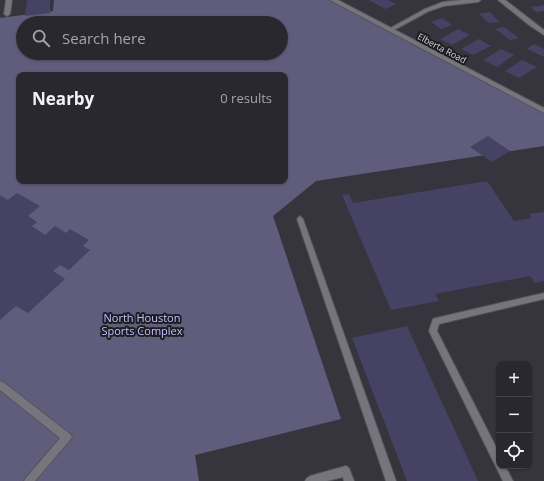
<!DOCTYPE html>
<meta charset="utf-8">
<style>
:root{--surface:#28282e;--page:#303036;--text:#f1f3f6;--muted:#a5a6aa;--line:#44444a}
body{margin:0;font-family:"Open Sans",sans-serif;background:var(--page);color:var(--text)}
.controls{position:absolute;right:12px;bottom:12px;display:grid;overflow:hidden;border-radius:8px;box-shadow:0 1px 3px #0004}
.controls button{width:36px;height:36px;display:grid;place-items:center;padding:0;border:0;border-bottom:1px solid var(--line);background:var(--surface);color:var(--text);font:20px sans-serif}
.list{margin:0;padding:0;list-style:none}
h2{display:flex;justify-content:space-between;align-items:center;height:52px;margin:0;padding:0 16px;font-size:17px}
h2 small{font-size:13px;font-weight:400;color:var(--muted)}
.icon{flex:none;width:22px;height:22px;fill:none;stroke:currentColor;stroke-width:2;stroke-linecap:round;stroke-linejoin:round}
.map{position:relative;flex:none;width:544px;height:481px;overflow:hidden}
.search{position:absolute;background:var(--surface);box-shadow:0 1px 3px #0004;left:16px;top:16px;width:272px;height:44px;display:flex;align-items:center;gap:10px;box-sizing:border-box;padding:0 14px;border-radius:22px;color:var(--muted);font-size:15px}
.panel{position:absolute;background:var(--surface);box-shadow:0 1px 3px #0004;left:16px;top:72px;width:272px;height:112px;border-radius:8px}
.map>svg:first-child{display:block}
.green{fill:#5f5d7b;fill-rule:evenodd}
.building{fill:#454264}
.lines{fill:none;stroke-linecap:round;stroke-linejoin:round}
.lane-casing{stroke:#54545a;stroke-width:2}
.street-casing{stroke:#54545a;stroke-width:2}
.secondary-casing{stroke:#54545a;stroke-width:2}
.lane{fill:#76757e;fill-rule:evenodd}
.street{fill:#76757e;fill-rule:evenodd}
.secondary{fill:#76757e;fill-rule:evenodd}
.labels{text-anchor:middle;dominant-baseline:central;stroke-width:4;stroke-linejoin:round;paint-order:stroke}
.far-street-label{font-size:9px;fill:#d4d4d8;stroke:#1d1d21}
.park-label{font-size:11px;fill:#c5c1ff;stroke:#1d1d21}
</style>
<div class="map">
<svg width="544" height="481" viewBox="0 0 544 481">
<rect width="100%" height="100%" fill="#36353d"/>
<path class="green" d="M 54,0 L 332,0 L 544,111 L 544,146 L 316,181 L 273,216 L 341,419 L 195,455 L 199,481 L 0,481 L 0,18 L 53,11 ZM 23,23 L 281,23 L 281,53 L 23,53 ZM 19,75 L 285,75 L 285,181 L 19,181 Z"/>
<path class="building" d="M 27,0 L 50,0 L 50,13 L 25,16 Z
M 369,0 L 388,0 L 396,4 L 385,9 Z
M 544,5 L 544,11 L 536,12 L 530,7 Z
M 490,12 L 499,22 L 489,23 L 479,14 Z
M 442,18 L 452,25 L 441,29 L 431,22 Z
M 504,27 L 519,38 L 510,40 L 495,29 Z
M 458,29 L 470,35 L 452,45 L 440,39 Z
M 479,39 L 491,46 L 473,55 L 461,49 Z
M 534,44 L 544,49 L 544,57 L 527,49 Z
M 501,49 L 514,55 L 497,67 L 483,60 Z
M 522,60 L 537,67 L 519,78 L 505,71 Z
M 488,136 L 510,151 L 492,162 L 470,147 Z
M 487,181 L 514,221 L 531,218 L 529,214 L 544,212 L 544,281 L 535,283 L 530,276 L 435,294 L 439,301 L 391,310 L 342,195 L 349,194 L 353,203 Z
M 17,193 L 40,206 L 28,216 L 37,222 L 32,226 L 45,235 L 55,226 L 66,233 L 70,229 L 89,240 L 83,246 L 90,250 L 69,270 L 60,265 L 53,271 L 65,279 L 28,313 L 16,306 L 0,320 L 0,195 L 8,200 Z
M 407,326 L 478,481 L 407,481 L 352,338 Z"/>
<g class="lines">
<g class="lane-casing">
<path id="lane" d="M 300,216 L 303,219 L 396,481 L 386,481 L 297,219 Z
M 544,293 L 544,299 L 439,324 L 437,331 L 499,453 L 499,466 L 505,466 L 513,481 L 503,481 L 429,331 L 433,319 L 436,318 Z
M 0,381 L 3,382 L 70,434 L 72,437 L 70,440 L 35,481 L 24,481 L 26,478 L 60,438 L 0,390 Z
M 346,466 L 349,468 L 354,481 L 344,481 L 343,477 L 327,481 L 305,481 L 307,478 L 310,476 Z"/>
</g>
<g class="street-casing">
<path id="street" d="M 6,0 L 12,0 L 10,14 L 7,16 L 4,14 Z
M 461,0 L 481,0 L 478,2 L 444,6 L 429,11 L 392,31 L 387,30 L 425,9 L 443,2 Z
M 498,0 L 505,0 L 544,30 L 544,35 L 529,25 Z"/>
</g>
<g class="secondary-casing">
<path id="secondary" d="M 330,0 L 338,0 L 544,108 L 544,113 Z"/>
</g>
<use href="#lane" class="lane"/>
<use href="#street" class="street"/>
<use href="#secondary" class="secondary"/>
</g>
<g class="labels">
<g class="far-street-label">
<text transform="translate(442 48) rotate(28)">Elberta Road</text>
</g>
<g class="park-label">
<text x="142" y="317">North Houston<tspan x="142" dy="13">Sports Complex</tspan></text>
</g>
</g>
</svg>
<div class="controls">
<button>+</button>
<button>−</button>
<button><svg class="icon" aria-label="locate" viewBox="0 0 24 24"><circle cx="12" cy="12" r="6"/><path d="M12 2v4M12 18v4M2 12h4M18 12h4"/></svg></button>
</div>
<div class="search"><svg class="icon" aria-label="search" viewBox="0 0 24 24"><circle cx="10" cy="10" r="6"/><path d="M15 15l6 6"/></svg>Search here</div>
<section class="panel">
<h2>Nearby<small>0 results</small></h2>
<ul class="list">
</ul>
</section>
</div>
